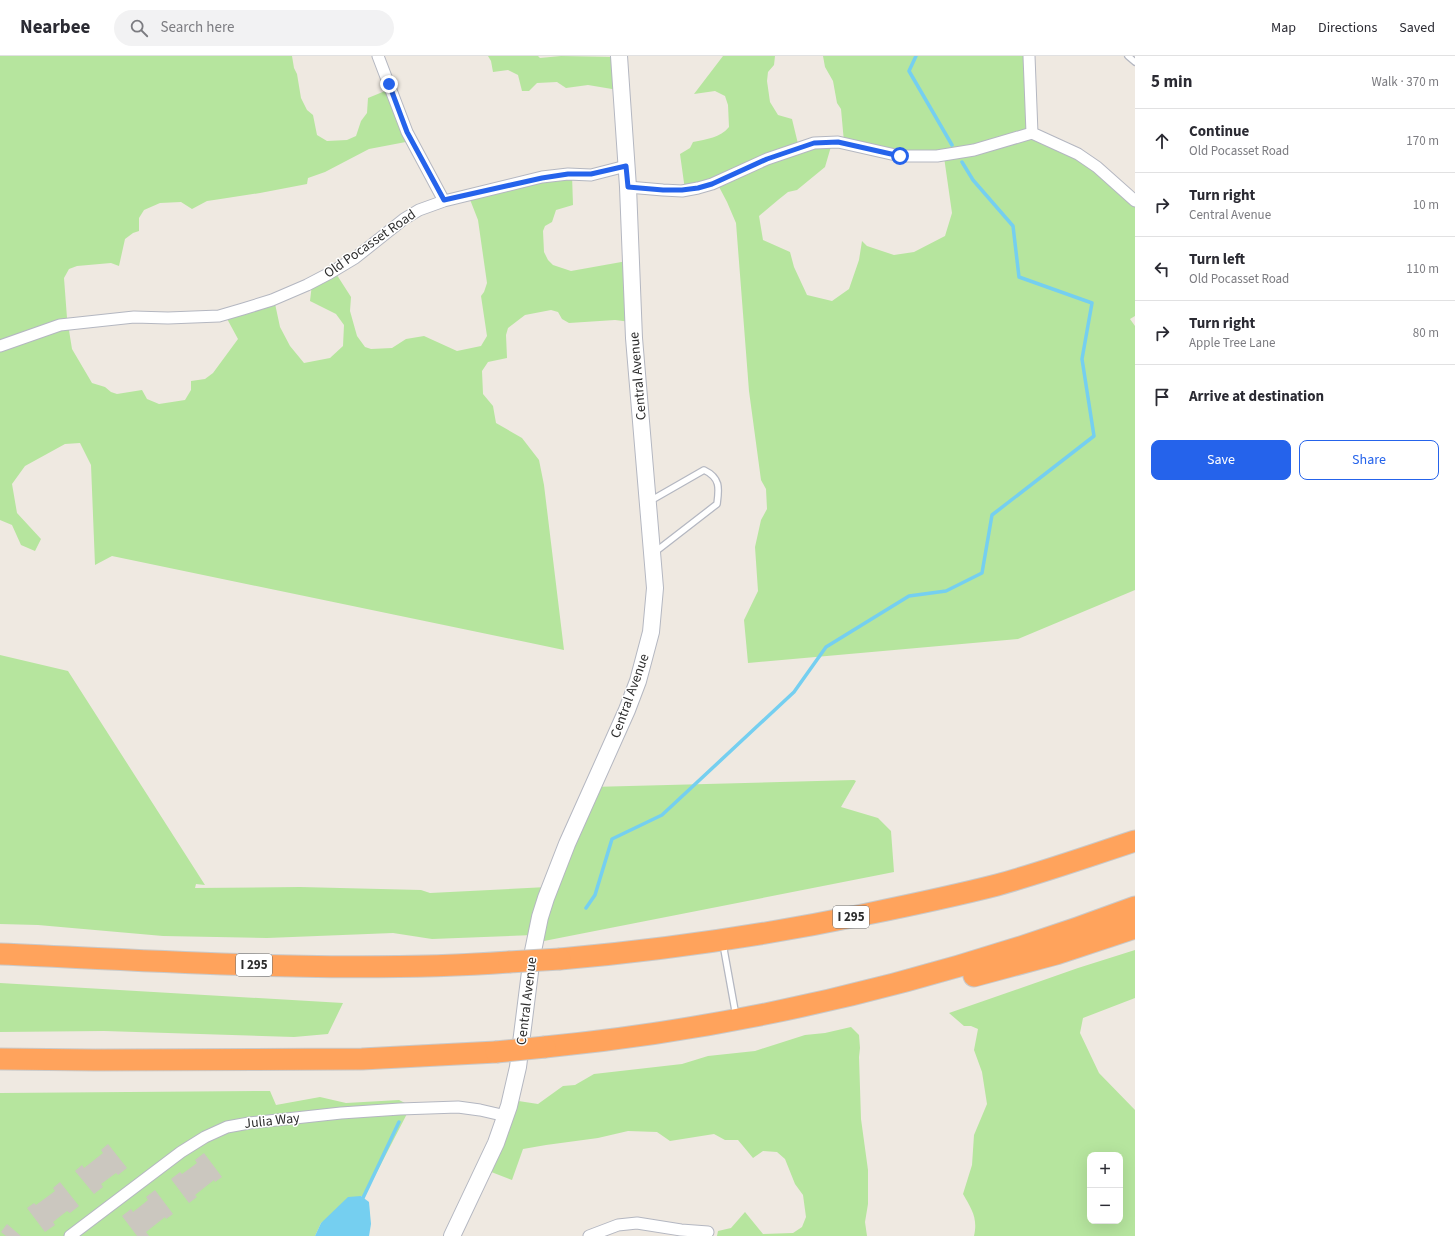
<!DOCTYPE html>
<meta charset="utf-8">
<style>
:root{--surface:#fff;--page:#f2f2f3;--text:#2b2b33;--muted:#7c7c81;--line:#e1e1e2;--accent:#2563eb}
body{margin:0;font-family:"Source Sans 3",sans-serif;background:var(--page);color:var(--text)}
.controls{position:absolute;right:12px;bottom:12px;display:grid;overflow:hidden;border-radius:8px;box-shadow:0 4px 16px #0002}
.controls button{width:36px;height:36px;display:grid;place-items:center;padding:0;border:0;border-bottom:1px solid var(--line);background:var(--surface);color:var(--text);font:20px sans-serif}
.stop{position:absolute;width:12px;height:12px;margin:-9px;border:3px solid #2563eb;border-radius:50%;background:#fff}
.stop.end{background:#2563eb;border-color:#fff;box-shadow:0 1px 4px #0008}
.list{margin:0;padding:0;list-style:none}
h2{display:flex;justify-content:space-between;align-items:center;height:52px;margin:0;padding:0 16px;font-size:17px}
h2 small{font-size:13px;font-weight:400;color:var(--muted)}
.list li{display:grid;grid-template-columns:26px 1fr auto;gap:12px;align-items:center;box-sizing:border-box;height:64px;padding:0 16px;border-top:1px solid var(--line)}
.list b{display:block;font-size:15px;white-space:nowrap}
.list p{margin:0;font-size:13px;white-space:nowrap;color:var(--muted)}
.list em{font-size:13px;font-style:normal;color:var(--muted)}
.actions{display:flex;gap:8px;padding:12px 16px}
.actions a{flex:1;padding:9px 0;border:1px solid var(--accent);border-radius:8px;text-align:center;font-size:14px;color:var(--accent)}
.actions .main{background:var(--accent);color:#fff}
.icon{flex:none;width:22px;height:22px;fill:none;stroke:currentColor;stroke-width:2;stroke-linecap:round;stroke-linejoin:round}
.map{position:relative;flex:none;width:1135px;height:1180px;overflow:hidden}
header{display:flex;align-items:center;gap:24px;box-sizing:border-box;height:56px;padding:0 20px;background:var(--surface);border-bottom:1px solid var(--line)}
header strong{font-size:19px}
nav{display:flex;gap:22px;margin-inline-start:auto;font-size:14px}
.search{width:280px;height:36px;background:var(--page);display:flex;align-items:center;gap:10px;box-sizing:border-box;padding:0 14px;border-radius:22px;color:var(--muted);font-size:15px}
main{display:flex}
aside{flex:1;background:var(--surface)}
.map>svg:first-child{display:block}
.green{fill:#b6e59e;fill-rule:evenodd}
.water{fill:#75cff0}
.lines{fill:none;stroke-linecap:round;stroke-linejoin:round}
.stream{stroke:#75cff0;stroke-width:3.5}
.building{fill:#cbc7bf}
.lane-casing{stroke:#b4b7c1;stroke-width:8}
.street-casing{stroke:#b4b7c1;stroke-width:13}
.secondary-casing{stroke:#b4b7c1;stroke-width:18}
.highway-casing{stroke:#c9c9c9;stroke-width:23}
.lane{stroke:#fff;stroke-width:5.5}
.street{stroke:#fff;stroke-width:11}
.secondary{stroke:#fff;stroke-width:16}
.highway{stroke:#ffa35c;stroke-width:21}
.highway-bridge-casing{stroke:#c9c9c9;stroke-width:23;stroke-linecap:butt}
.highway-bridge{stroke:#ffa35c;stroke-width:21}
.route{stroke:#2563eb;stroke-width:5}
.labels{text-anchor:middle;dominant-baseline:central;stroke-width:3;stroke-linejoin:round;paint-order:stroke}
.shield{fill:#fff;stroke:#6d6d6d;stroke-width:1}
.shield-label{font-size:13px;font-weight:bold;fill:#2e2e2e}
.street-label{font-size:14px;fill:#2e2e2e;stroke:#fff}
</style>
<header>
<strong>Nearbee</strong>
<div class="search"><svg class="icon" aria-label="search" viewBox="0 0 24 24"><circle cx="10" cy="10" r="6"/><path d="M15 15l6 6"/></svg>Search here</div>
<nav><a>Map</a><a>Directions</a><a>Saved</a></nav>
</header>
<main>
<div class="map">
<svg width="1135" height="1180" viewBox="0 0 1135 1180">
<rect width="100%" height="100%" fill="#efe9e1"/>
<path class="green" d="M 0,0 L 292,0 L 294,12 L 297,18 L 301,42 L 307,54 L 313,59 L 317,79 L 327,85 L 347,84 L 356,80 L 361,65 L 367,57 L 368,42 L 390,33 L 411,85 L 369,93 L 325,116 L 308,122 L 307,128 L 260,137 L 214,144 L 207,145 L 192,153 L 181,146 L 160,147 L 144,154 L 139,162 L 139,175 L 133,177 L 125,183 L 119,210 L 111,207 L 77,210 L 69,213 L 64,222 L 67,262 L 72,293 L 92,327 L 105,331 L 111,336 L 117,338 L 142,334 L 147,343 L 159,348 L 185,344 L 191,334 L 191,325 L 205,323 L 213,317 L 238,283 L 225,259 L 274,243 L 280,271 L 290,290 L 304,307 L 330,302 L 343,290 L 344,269 L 336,258 L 310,245 L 312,228 L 335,216 L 351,241 L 350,255 L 357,280 L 365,291 L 371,293 L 392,292 L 406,283 L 424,280 L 457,295 L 481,290 L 487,280 L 481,240 L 484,236 L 487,227 L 478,164 L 469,141 L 572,119 L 573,149 L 556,154 L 552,166 L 545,170 L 543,175 L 544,196 L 548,204 L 553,209 L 571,215 L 627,205 L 631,266 L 615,264 L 569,267 L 562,263 L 558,256 L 551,254 L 525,259 L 508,272 L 506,279 L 507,302 L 488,306 L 482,315 L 483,338 L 493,350 L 496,367 L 522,382 L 539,404 L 544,429 L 564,594 L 112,500 L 95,509 L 91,409 L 80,387 L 65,388 L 25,410 L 12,428 L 17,457 L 41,483 L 35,495 L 21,489 L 12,469 L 0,464 Z
M 488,0 L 538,0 L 540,2 L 561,0 L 614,1 L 618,34 L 588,29 L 566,32 L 557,26 L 537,27 L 529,35 L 522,35 L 518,19 L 508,14 L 493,16 L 491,5 Z
M 723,0 L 775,0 L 774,9 L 768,16 L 767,25 L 770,46 L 778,59 L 792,63 L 799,92 L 832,87 L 825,111 L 797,134 L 788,136 L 778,144 L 759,160 L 763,184 L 790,196 L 794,211 L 807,239 L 832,245 L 849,233 L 859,204 L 862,185 L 867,190 L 894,199 L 914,196 L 945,180 L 952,157 L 944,101 L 900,100 L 844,86 L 841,53 L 837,47 L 833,25 L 825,11 L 823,0 L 1031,0 L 1033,72 L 1077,97 L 1135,144 L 1135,260 L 1130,263 L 1135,270 L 1135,534 L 1018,583 L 748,607 L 744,564 L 758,535 L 755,491 L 761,464 L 767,453 L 766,433 L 761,424 L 749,335 L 736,167 L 727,146 L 717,127 L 685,134 L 680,98 L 690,92 L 693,86 C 707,83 720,82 729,71 L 728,49 L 725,40 L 715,35 L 694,38 Z
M 0,599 L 68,615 L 205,829 L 196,828 L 195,832 L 300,831 L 421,834 L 430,837 L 547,831 L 591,731 L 854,724 L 856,725 L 841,751 L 878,762 L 891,775 L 894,816 L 544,885 L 536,885 L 533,879 L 432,883 L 393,877 L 267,882 L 163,880 L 38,869 L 0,868 Z
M 1135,894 L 1135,942 L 1083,962 L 1080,977 L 1099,1017 L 1135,1054 L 1135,1180 L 974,1180 C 978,1162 972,1154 963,1138 L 972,1109 L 974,1079 L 987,1048 L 982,1016 L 974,994 L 978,973 L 971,970 L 964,970 L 949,957 L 1078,912 ZM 1090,1099 L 1120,1099 L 1120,1165 L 1090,1165 Z
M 0,927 L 343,947 L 328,978 L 294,981 L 104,975 L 0,976 Z
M 851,971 L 859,979 L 860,992 L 859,1001 L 861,1063 L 868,1114 L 868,1148 L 865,1166 L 867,1180 L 717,1180 L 718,1175 L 731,1172 L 745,1156 L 763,1178 L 793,1177 L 802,1171 L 806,1161 L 803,1139 L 795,1128 L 785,1103 L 777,1096 L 763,1095 L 753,1102 L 738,1084 L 725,1084 L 714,1078 L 670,1085 L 657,1076 L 628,1075 L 598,1082 L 546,1089 L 523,1093 L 512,1124 L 481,1112 L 512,1044 L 538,1048 L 563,1030 L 575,1029 L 594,1018 L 682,1008 L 708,1000 L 755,995 L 805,979 L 825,977 Z
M 270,1035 L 276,1049 L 320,1041 L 346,1047 L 399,1044 L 411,1050 L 364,1141 L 361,1140 L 321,1167 L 315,1180 L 0,1180 L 0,1037 Z"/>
<path class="water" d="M 361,1140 L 369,1146 L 371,1168 L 369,1180 L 315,1180 L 321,1167 L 348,1141 Z"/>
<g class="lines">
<path class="stream" d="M 916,0 L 909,15 L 952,89
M 586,852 L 595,839 L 612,783 L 662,759 L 794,636 L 826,591 L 909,540 L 946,535 L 982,517 L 992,459 L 1094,380 L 1082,303 L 1092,247 L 1019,221 L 1013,170 L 973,124 L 962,106
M 362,1144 L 399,1066"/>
</g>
<path class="building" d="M 108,1088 L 127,1112 L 118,1119 L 116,1117 L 101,1128 L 103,1131 L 94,1138 L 75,1115 L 82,1109 L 84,1112 L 103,1097 L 101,1094 Z
M 204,1097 L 222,1121 L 215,1126 L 214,1124 L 195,1139 L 197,1141 L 189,1147 L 171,1123 L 180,1116 L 182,1118 L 197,1107 L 195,1104 Z
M 60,1126 L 79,1150 L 70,1157 L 67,1155 L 53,1166 L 55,1169 L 45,1176 L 27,1152 L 34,1147 L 36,1149 L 55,1135 L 53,1132 Z
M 155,1134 L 173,1158 L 166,1163 L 165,1161 L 146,1176 L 149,1180 L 137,1180 L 122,1160 L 131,1153 L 133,1156 L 148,1144 L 146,1141 Z
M 7,1168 L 21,1180 L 6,1180 L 1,1176 Z"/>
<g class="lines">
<g class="lane-casing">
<path id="lane" d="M 1128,0 L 1135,6
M 650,445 L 704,414 C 721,422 719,433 717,448 L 655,496
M 723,888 L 736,960"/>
</g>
<g class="street-casing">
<path id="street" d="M 378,0 L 407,76 L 444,145
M 1029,0 L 1032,77
M 628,131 L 663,134 L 682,135 L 698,132 L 712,128 L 767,103 L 814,87 L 838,86 L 900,100 L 937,100 L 974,94 L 1032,77 L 1078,98 L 1097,111 L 1135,145
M 0,290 L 60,269 L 134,261 L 168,262 L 219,260 L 243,253 L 272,244 L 307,229 L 330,217 L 355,202 L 404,163 L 419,154 L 444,145 L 542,121 L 568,118 L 591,119 L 626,110
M 70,1180 L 181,1096 L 205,1081 L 227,1071 L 249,1067 L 341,1057 L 400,1053 L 458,1051 L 480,1054 L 506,1060
M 589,1180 L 618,1169 L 637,1167 L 681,1174 L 708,1176"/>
</g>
<g class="secondary-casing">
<path id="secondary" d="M 452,1180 L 496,1087 L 509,1050 L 518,1011 L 532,900 L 540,861 L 546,842 L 567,788 L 627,654 L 638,625 L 651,576 L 655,532 L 634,282 L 628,131 L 619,0"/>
</g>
<g class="highway-casing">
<path id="highway" d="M 0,898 C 169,905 340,918 509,906
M 560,903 C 663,894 766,879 867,858 C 911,849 954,840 997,829 C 1044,816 1089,800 1135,785
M 974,920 L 1056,898 L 1135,872
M 545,991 C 749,971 944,923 1135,851
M 0,1003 L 95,1004 L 362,1003 L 496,996"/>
</g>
<use href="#lane" class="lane"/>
<use href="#street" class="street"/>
<use href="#secondary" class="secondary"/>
<use href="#highway" class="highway"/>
<g class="highway-bridge-casing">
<path id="highway-bridge" d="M 509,906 L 560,903
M 496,996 L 545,991"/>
</g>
<use href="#highway-bridge" class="highway-bridge"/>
</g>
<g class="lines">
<path class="route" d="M 389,28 L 407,76 L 444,144 L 542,122 L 568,118 L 591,118 L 626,110 L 628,131 L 663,134 L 682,134 L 698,132 L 712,128 L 767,103 L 814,87 L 838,86 L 900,100"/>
</g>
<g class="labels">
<g class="shield">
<rect x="833" y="850" width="36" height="22" rx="3"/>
<rect x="236" y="898" width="36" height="22" rx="3"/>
</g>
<g class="shield-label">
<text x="851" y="861">I 295</text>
<text x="254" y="909">I 295</text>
</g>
<g class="street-label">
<text transform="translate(370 188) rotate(-35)">Old Pocasset Road</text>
<text transform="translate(638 320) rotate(-95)">Central Avenue</text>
<text transform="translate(630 640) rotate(-70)">Central Avenue</text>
<text transform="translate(527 945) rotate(-83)">Central Avenue</text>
<text transform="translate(272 1065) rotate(-6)">Julia Way</text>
</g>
</g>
</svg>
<div class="controls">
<button>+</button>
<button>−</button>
</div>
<div class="stop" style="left:900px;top:100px"></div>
<div class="stop end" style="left:389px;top:28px"></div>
</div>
<aside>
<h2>5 min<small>Walk · 370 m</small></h2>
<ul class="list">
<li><svg class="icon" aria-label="ahead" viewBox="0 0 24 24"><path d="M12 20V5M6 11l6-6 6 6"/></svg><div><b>Continue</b><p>Old Pocasset Road</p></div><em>170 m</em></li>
<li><svg class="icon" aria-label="right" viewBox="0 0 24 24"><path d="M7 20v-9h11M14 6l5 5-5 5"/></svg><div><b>Turn right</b><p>Central Avenue</p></div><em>10 m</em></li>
<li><svg class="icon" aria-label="left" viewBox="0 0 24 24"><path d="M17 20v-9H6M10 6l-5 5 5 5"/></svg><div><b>Turn left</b><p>Old Pocasset Road</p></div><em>110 m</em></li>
<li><svg class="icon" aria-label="right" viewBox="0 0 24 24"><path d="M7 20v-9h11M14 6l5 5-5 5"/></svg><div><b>Turn right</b><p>Apple Tree Lane</p></div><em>80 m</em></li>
<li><svg class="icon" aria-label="arrive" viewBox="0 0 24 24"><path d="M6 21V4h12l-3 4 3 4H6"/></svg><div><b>Arrive at destination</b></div></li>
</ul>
<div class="actions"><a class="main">Save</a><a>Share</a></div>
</aside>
</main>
